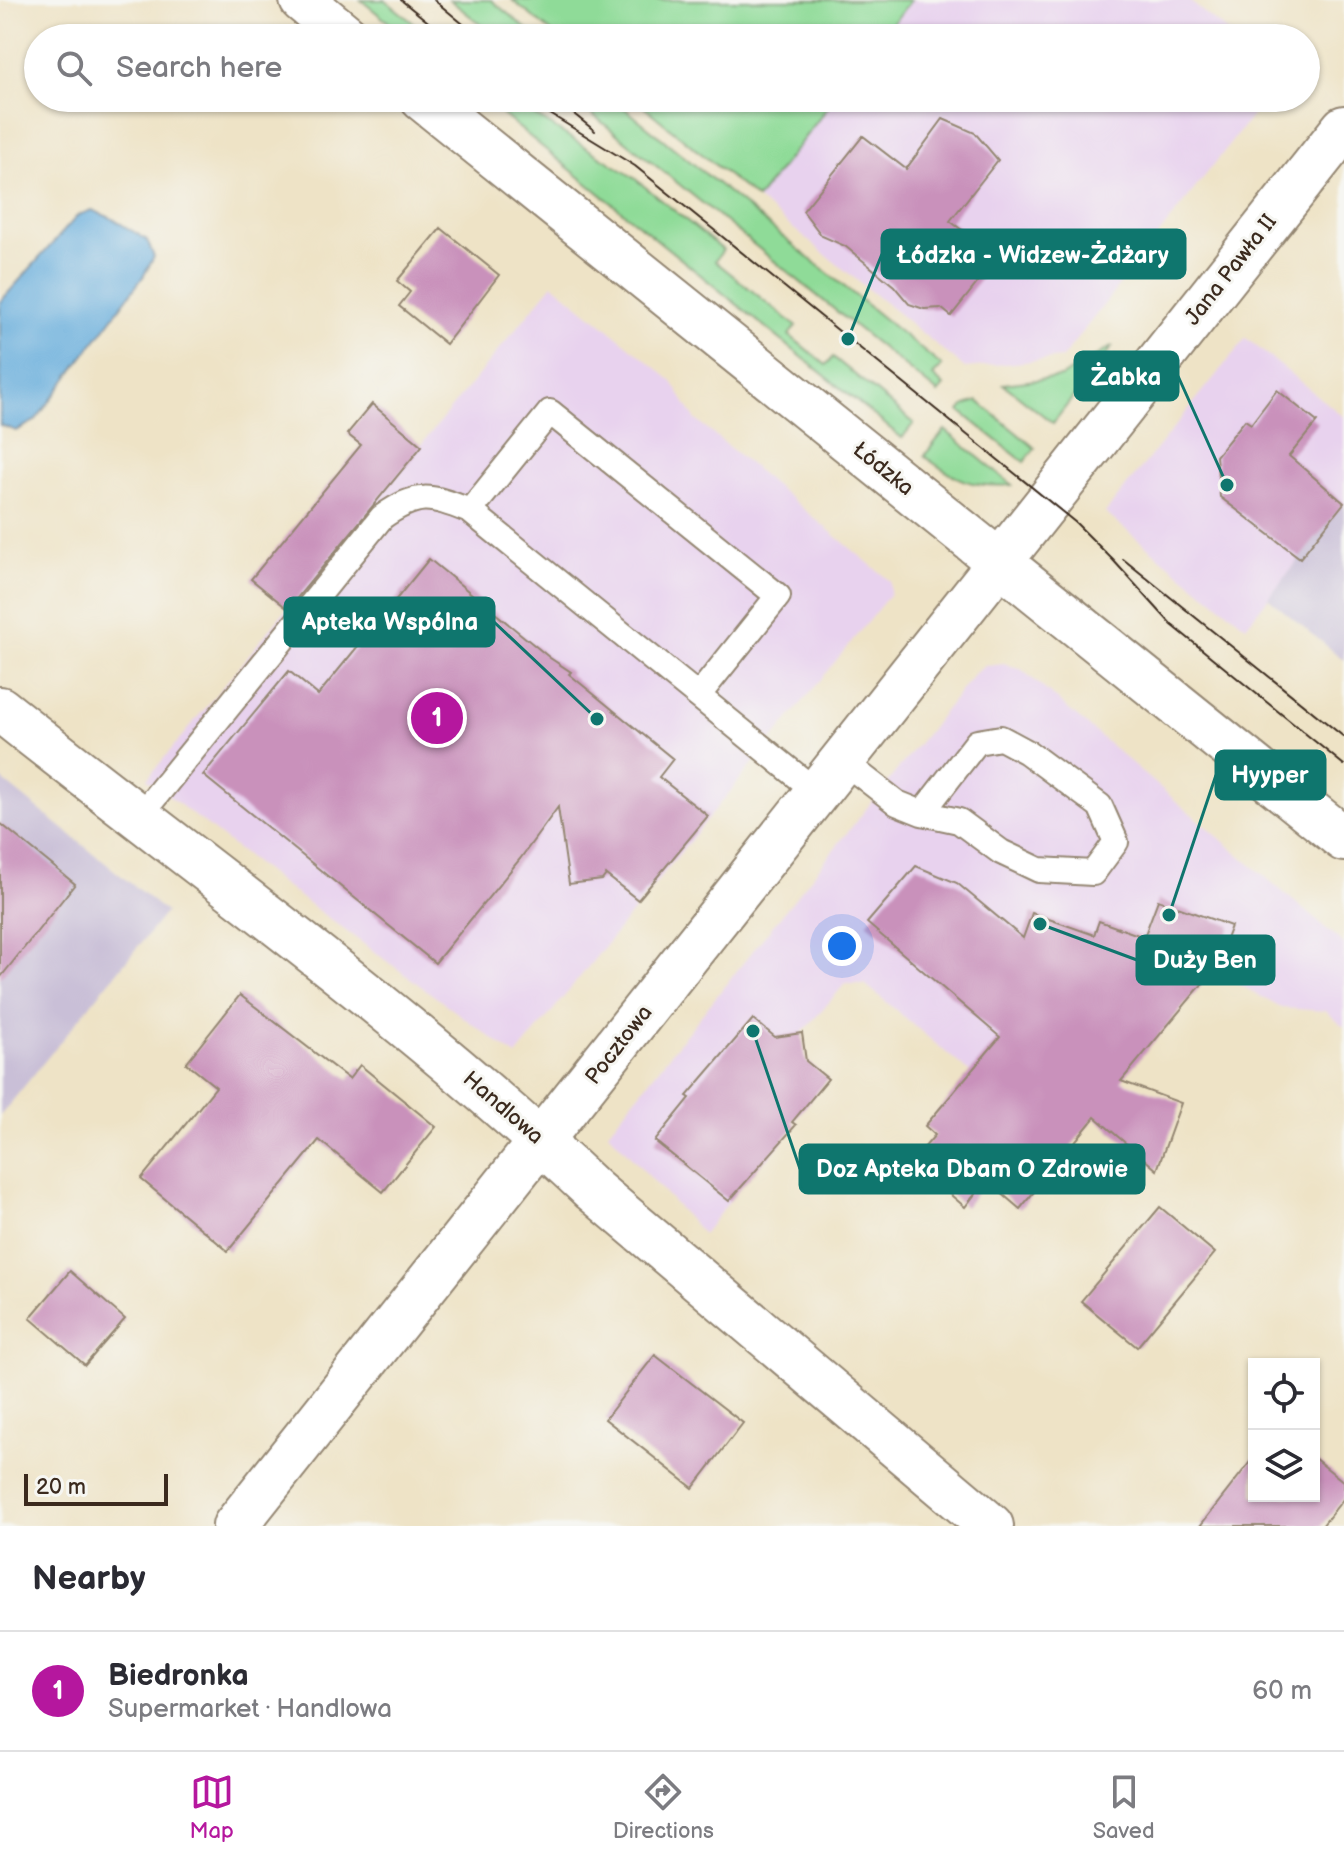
<!DOCTYPE html>
<meta charset="utf-8">
<style>
:root{--surface:#fff;--page:#f7f7f7;--text:#2b2b33;--muted:#7c7c81;--line:#e1e1e2;--accent:#b5179e}
body{margin:0;font-family:"Balsamiq Sans",sans-serif;background:var(--page);color:var(--text)}
.controls{position:absolute;right:24px;bottom:24px;display:grid;overflow:hidden;border-radius:0px;box-shadow:0 2px 6px #0004}
.controls button{width:72px;height:72px;display:grid;place-items:center;padding:0;border:0;border-bottom:2px solid var(--line);background:var(--surface);color:var(--text);font:40px sans-serif}
.scale{position:absolute;left:24px;bottom:20px;width:144px;box-sizing:border-box;padding-left:8px;border:4px solid #3b2a1e;border-top:0;font-size:22px;line-height:28px;white-space:nowrap;color:#3b2a1e;-webkit-text-stroke:6px #f6f6f2;paint-order:stroke}
.you{position:absolute;left:842px;top:946px;width:28px;height:28px;margin:-20px;border:6px solid #fff;border-radius:50%;background:#1a73e8;box-shadow:0 0 0 12px #1a73e833}
.badge{display:grid;place-items:center;width:52px;height:52px;border-radius:50%;background:var(--accent);color:#fff;font-size:26px;font-weight:700}
.pin{position:absolute;translate:-50% -50%;border:4px solid #fff;box-shadow:0 2px 8px #0006}
.list{margin:0;padding:0;list-style:none}
h2{display:flex;justify-content:space-between;align-items:center;height:104px;margin:0;padding:0 32px;font-size:34px}
h2 small{font-size:26px;font-weight:400;color:var(--muted)}
.list li{display:grid;grid-template-columns:52px 1fr auto;gap:24px;align-items:center;box-sizing:border-box;height:120px;padding:0 32px;border-top:2px solid var(--line)}
.list b{display:block;font-size:30px;white-space:nowrap}
.list p{margin:0;font-size:26px;white-space:nowrap;color:var(--muted)}
.list em{font-size:26px;font-style:normal;color:var(--muted)}
.icon{flex:none;width:44px;height:44px;fill:none;stroke:currentColor;stroke-width:2;stroke-linecap:round;stroke-linejoin:round}
.map{position:relative;flex:none;width:1344px;height:1526px;overflow:hidden}
.search{position:absolute;background:var(--surface);box-shadow:0 2px 6px #0004;left:24px;right:24px;top:24px;height:88px;display:flex;align-items:center;gap:20px;box-sizing:border-box;padding:0 28px;border-radius:44px;color:var(--muted);font-size:30px}
.sheet{height:224px;background:var(--surface)}
nav{display:flex;justify-content:space-around;align-items:center;box-sizing:border-box;height:112px;border-top:2px solid var(--line);background:var(--surface);font-size:22px;color:var(--muted)}
nav a{display:grid;justify-items:center;gap:4px}
nav .on{color:var(--accent)}
.map>svg:first-child{display:block}
.built{fill:#e8d2ee}
.industrial{fill:#c9bfd7}
.green{fill:#8fdb98;stroke:#65825b;stroke-width:2}
.water{fill:#65acdb;stroke:#506b7c;stroke-width:2}
.building{fill:#c991bb}
.lines{fill:none;stroke-linecap:round;stroke-linejoin:round}
.lane-casing{stroke:#948672;stroke-width:28}
.street-casing{stroke:#948672;stroke-width:48}
.secondary-casing{stroke:#948672;stroke-width:48}
.lane{stroke:#fff;stroke-width:24}
.street{stroke:#fff;stroke-width:44}
.secondary{stroke:#fff;stroke-width:44}
.tram{stroke:#3b2a1e;stroke-width:2}
.labels{text-anchor:middle;dominant-baseline:central;stroke-width:6;stroke-linejoin:round;paint-order:stroke}
.street-label{font-size:22px;fill:#3b2a1e;stroke:#f6f6f2}
.leader{fill:none;stroke:#0f766e;stroke-width:3}
.callout-dot{fill:#0f766e;stroke:#f6f6f2;stroke-width:3}
.callout{fill:#0f766e;stroke:#0f766e;stroke-width:3}
.callout-label{font-size:24px;text-anchor:middle;font-weight:bold;fill:#fff}
</style>
<div class="map">
<svg width="1344" height="1526" viewBox="0 0 1344 1526">
<rect width="100%" height="100%" fill="#f6f6f2"/>
<filter id="ink" filterUnits="userSpaceOnUse"><feTurbulence type="fractalNoise" baseFrequency=".0125" numOctaves="2"/><feDisplacementMap in="SourceGraphic" scale="16" xChannelSelector="R" yChannelSelector="G"/><feConvolveMatrix kernelMatrix="1 2 1 2 8 2 1 2 1" color-interpolation-filters="sRGB"/></filter>
<filter id="wash" filterUnits="userSpaceOnUse"><feTurbulence type="fractalNoise" baseFrequency=".006" numOctaves="4" result="noise"/><feDisplacementMap in="SourceGraphic" scale="32" xChannelSelector="R" yChannelSelector="G"/><feGaussianBlur stdDeviation="1.8" result="paint"/><feColorMatrix in="noise" values="0 0 0 0 0 0 0 0 0 0 0 0 0 0 0 0 0 1.4 0 .05"/><feComposite in="paint" operator="in"/></filter>
<g filter="url(#wash)">
<rect width="100%" height="100%" fill="#eee3c6"/>
<path class="built" d="M 911,0 L 1188,0 L 1236,38 L 881,38 Z
M 835,98 L 1266,98 L 1062,358 L 965,368 L 757,199 Z
M 553,284 L 671,380 L 695,419 L 890,581 L 890,594 L 516,1056 L 278,881 L 147,779 Z
M 1246,338 L 1344,417 L 1344,503 L 1246,626 L 1105,513 Z
M 1004,664 L 1021,669 L 1344,944 L 1344,1027 L 1326,1011 L 1281,1008 L 1214,970 L 1121,1080 L 1181,1103 L 1157,1170 L 1025,1057 L 975,1077 L 865,984 L 845,984 L 802,1033 L 806,1061 L 828,1079 L 793,1122 L 796,1125 L 767,1160 L 764,1159 L 703,1234 L 608,1132 L 974,674 L 985,666 Z"/>
<path class="industrial" d="M 1344,503 L 1344,660 L 1268,598 Z
M 0,778 L 166,912 L 0,1116 Z"/>
<path class="green" d="M 361,0 L 385,0 L 432,38 L 408,38 Z
M 450,0 L 491,0 L 538,38 L 498,38 Z
M 512,0 L 911,0 L 881,38 L 559,38 Z
M 482,98 L 507,98 L 633,177 L 723,250 L 715,261 L 796,326 L 789,335 L 826,365 L 833,357 L 914,423 L 902,438 Z
M 572,98 L 612,98 L 942,366 L 933,376 L 944,386 L 938,393 Z
M 633,98 L 835,98 L 757,199 Z
M 1113,346 L 1053,423 L 1003,384 L 1061,377 Z
M 978,401 L 1035,448 L 1024,462 L 960,411 L 965,405 Z
M 945,430 L 1012,485 C 971,488 956,480 924,456 Z"/>
<path class="water" d="M 92,210 L 111,218 L 147,240 L 154,257 L 143,277 L 35,421 L 16,431 L 0,425 L 0,302 L 78,215 Z"/>
<g id="blocks">
<path class="building" d="M 943,119 L 975,133 L 998,160 L 950,221 L 998,257 L 951,316 L 941,308 L 924,309 L 909,304 L 894,286 L 845,246 L 822,236 L 803,211 L 863,136 L 906,169 Z
M 441,228 L 499,275 L 446,344 L 399,306 L 410,292 L 397,281 Z
M 1277,390 L 1317,422 L 1289,456 L 1344,503 L 1300,558 L 1220,497 L 1216,456 L 1245,420 L 1251,424 Z
M 372,404 L 422,446 L 288,609 L 251,579 L 361,445 L 347,434 Z
M 429,559 L 550,658 L 571,672 L 569,674 L 673,759 L 659,777 L 708,816 L 638,900 L 606,875 L 602,880 L 569,884 L 558,807 L 520,859 L 435,963 L 203,775 L 289,671 L 318,695 Z
M 0,823 L 75,884 L 0,978 Z
M 916,866 L 957,883 L 1023,938 L 1032,913 L 1094,935 L 1099,921 L 1144,937 L 1158,900 L 1231,926 L 1214,970 L 1121,1081 L 1181,1103 L 1157,1170 L 1095,1117 L 1020,1209 L 986,1180 L 965,1207 L 912,1162 L 935,1135 L 925,1126 L 1000,1037 L 867,923 Z
M 240,995 L 349,1079 L 360,1065 L 436,1127 L 383,1192 L 319,1140 L 228,1251 L 141,1179 L 216,1087 L 186,1063 Z
M 753,1019 L 775,1037 L 802,1033 L 806,1061 L 828,1079 L 792,1122 L 796,1125 L 729,1201 L 655,1141 L 690,1098 L 687,1096 Z
M 1160,1207 L 1215,1253 L 1137,1347 L 1081,1301 Z
M 70,1271 L 125,1319 L 85,1365 L 30,1318 Z
M 655,1355 L 743,1423 L 693,1488 L 605,1419 Z
M 1254,1457 L 1254,1496 L 1314,1496 L 1314,1458 L 1344,1482 L 1344,1498 L 1322,1526 L 1200,1526 Z"/>
</g>
</g>
<g filter="url(#ink)">
<use href="#blocks" fill-opacity="0" stroke="#948672" stroke-width="2"/>
<g class="lines">
<g class="lane-casing">
<path id="lane" d="M 470,511 L 550,412 L 778,596 L 698,696
M 843,761 L 897,803 L 922,813 L 959,821 L 1001,852 L 1039,870 L 1093,873 L 1116,842 L 1100,806 L 1027,752 L 1001,738 L 977,742 L 922,813
M 138,818 L 382,517 C 418,492 429,495 470,511 L 818,793"/>
</g>
<g class="street-casing">
<path id="street" d="M 0,709 C 199,867 408,1015 593,1190 L 991,1526"/>
</g>
<g class="secondary-casing">
<path id="secondary" d="M 302,0 L 348,38
M 422,98 L 1344,839
M 235,1526 L 1344,128"/>
</g>
<use href="#lane" class="lane"/>
<use href="#street" class="street"/>
<use href="#secondary" class="secondary"/>
<path class="tram" d="M 401,0 L 448,38
M 434,0 L 480,38
M 524,98 L 635,166 L 1076,523 L 1113,560 L 1172,625 L 1344,765
M 554,98 L 595,131
M 1123,559 L 1344,737"/>
</g>
</g>
<g class="labels">
<g class="street-label">
<text transform="translate(1231 270) rotate(-52)">Jana Pawła II</text>
<text transform="translate(883 469) rotate(39)">Łódzka</text>
<text transform="translate(619 1045) rotate(-52)">Pocztowa</text>
<text transform="translate(503 1108) rotate(41)">Handlowa</text>
</g>
</g>
<path class="leader" d="M848 339L882 254M1227 485L1178 376M597 719L494 622M1169 915L1216 775M1040 924L1137 960M753 1031L800 1169"/>
<g class="callout-dot">
<circle cx="848" cy="339" r="8"/>
<circle cx="1227" cy="485" r="8"/>
<circle cx="597" cy="719" r="8"/>
<circle cx="1169" cy="915" r="8"/>
<circle cx="1040" cy="924" r="8"/>
<circle cx="753" cy="1031" r="8"/>
</g>
<g class="callout">
<rect x="882" y="230" width="303" height="48" rx="8"/>
<rect x="1075" y="352" width="103" height="48" rx="8"/>
<rect x="285" y="598" width="209" height="48" rx="8"/>
<rect x="1216" y="751" width="109" height="48" rx="8"/>
<rect x="1137" y="936" width="137" height="48" rx="8"/>
<rect x="800" y="1145" width="344" height="48" rx="8"/>
</g>
<g class="callout-label">
<text x="1033" y="263">Łódzka - Widzew-Żdżary</text>
<text x="1126" y="385">Żabka</text>
<text x="390" y="630">Apteka Wspólna</text>
<text x="1270" y="783">Hyyper</text>
<text x="1205" y="968">Duży Ben</text>
<text x="972" y="1177">Doz Apteka Dbam O Zdrowie</text>
</g>
</svg>
<div class="controls">
<button><svg class="icon" aria-label="locate" viewBox="0 0 24 24"><circle cx="12" cy="12" r="6"/><path d="M12 2v4M12 18v4M2 12h4M18 12h4"/></svg></button>
<button><svg class="icon" aria-label="layers" viewBox="0 0 24 24"><path d="M12 4l9 5-9 5-9-5zM3 14l9 5 9-5"/></svg></button>
</div>
<div class="scale">20 m</div>
<div class="you"></div>
<div class="pin badge" style="left:437px;top:718px">1</div>
<div class="search"><svg class="icon" aria-label="search" viewBox="0 0 24 24"><circle cx="10" cy="10" r="6"/><path d="M15 15l6 6"/></svg>Search here</div>
</div>
<section class="sheet">
<h2>Nearby<small></small></h2>
<ul class="list">
<li><span class="badge">1</span><div><b>Biedronka</b><p>Supermarket · Handlowa</p></div><em>60 m</em></li>
</ul>
</section>
<nav>
<a class="on"><svg class="icon" aria-label="map" viewBox="0 0 24 24"><path d="M3 6l6-2 6 2 6-2v14l-6 2-6-2-6 2zM9 4v14M15 6v14"/></svg>Map</a>
<a><svg class="icon" aria-label="directions" viewBox="0 0 24 24"><path d="M12 3l9 9-9 9-9-9zM9 14v-3h6M13 9l2 2-2 2"/></svg>Directions</a>
<a><svg class="icon" aria-label="saved" viewBox="0 0 24 24"><path d="M7 4h10v16l-5-4-5 4z"/></svg>Saved</a>
</nav>
